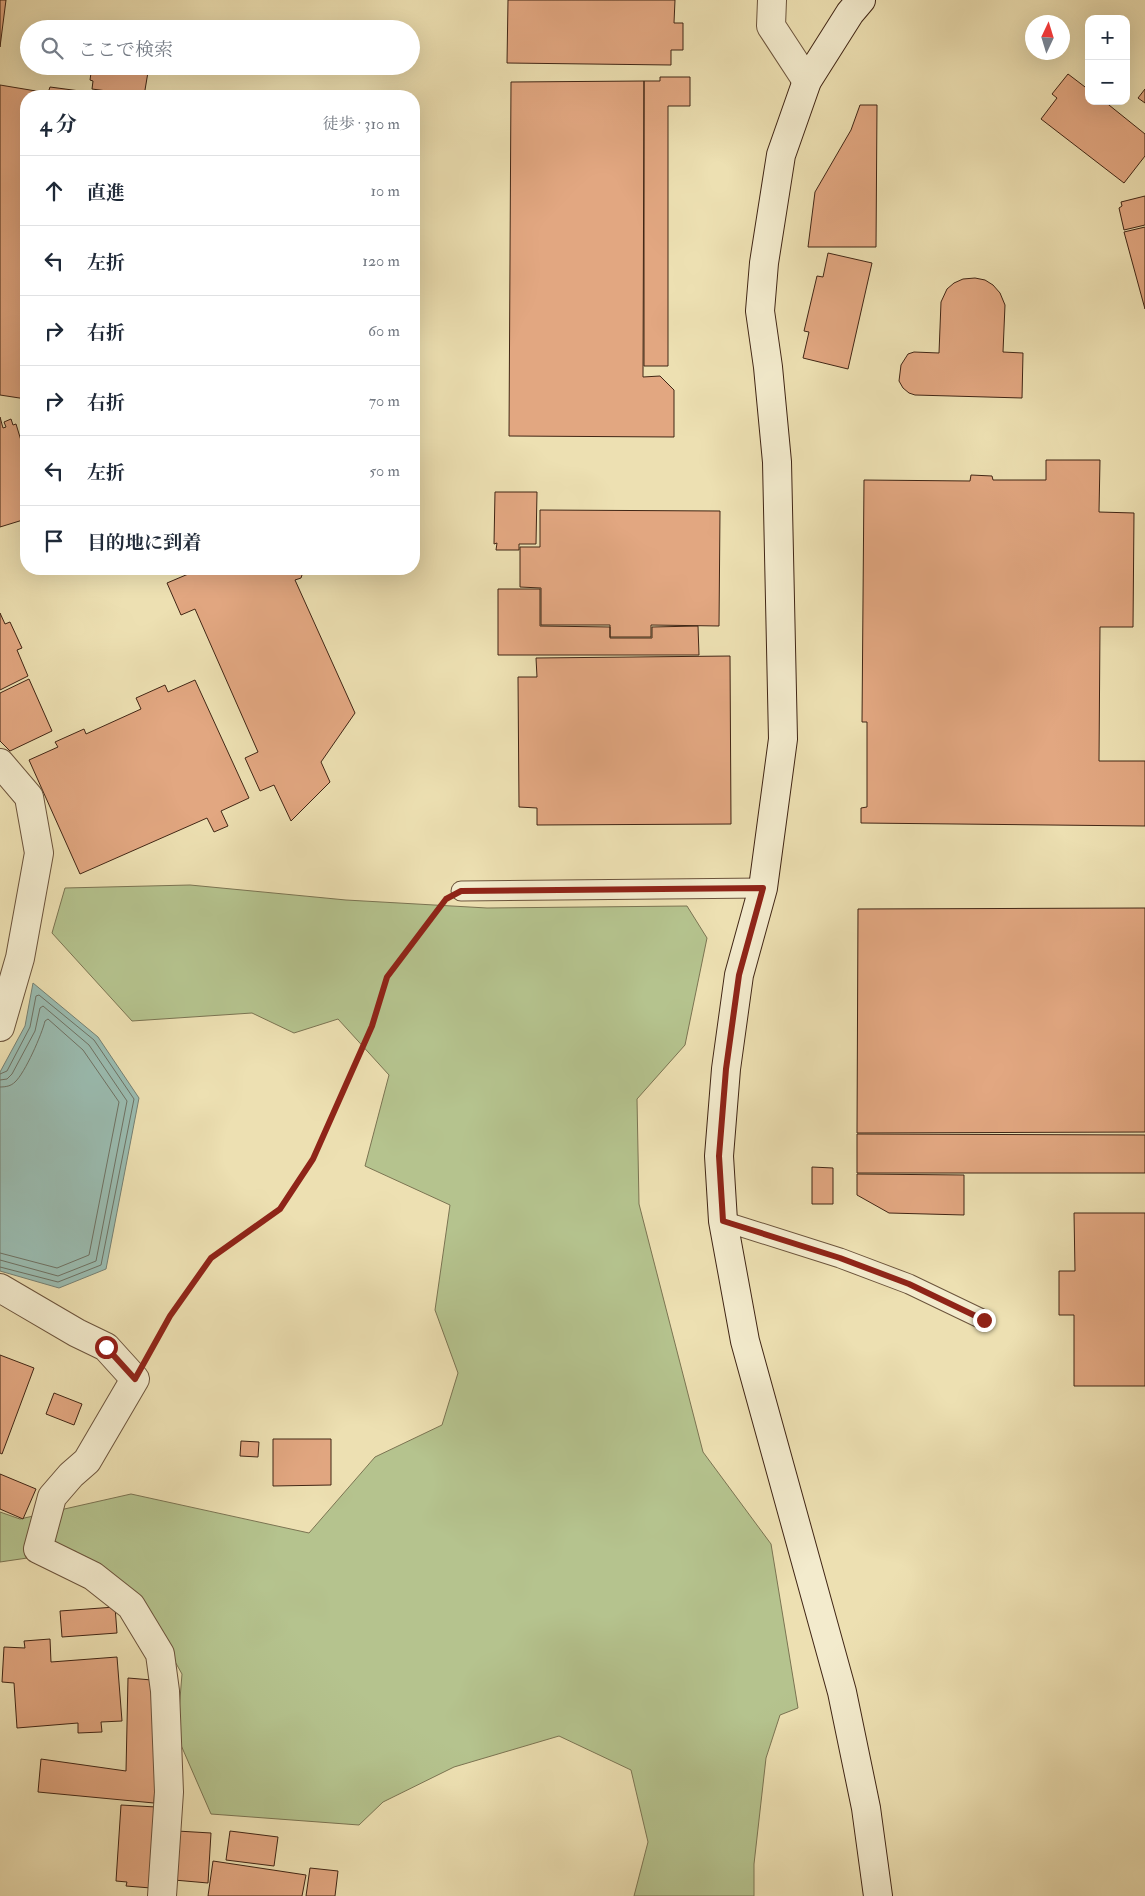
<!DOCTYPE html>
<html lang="ja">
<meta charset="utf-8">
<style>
:root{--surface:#fff;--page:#f2f2f3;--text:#1f2937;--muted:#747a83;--line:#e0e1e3}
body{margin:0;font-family:"IM FELL Double Pica","Noto Serif JP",serif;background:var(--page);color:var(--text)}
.controls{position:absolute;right:15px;top:15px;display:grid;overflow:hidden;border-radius:10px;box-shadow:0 5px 20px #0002}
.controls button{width:45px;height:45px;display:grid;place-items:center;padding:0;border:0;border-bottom:1px solid var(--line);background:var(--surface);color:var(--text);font:25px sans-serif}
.compass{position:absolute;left:1025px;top:15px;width:45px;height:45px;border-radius:50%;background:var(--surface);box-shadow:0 5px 20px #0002;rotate:4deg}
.stop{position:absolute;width:15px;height:15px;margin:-11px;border:4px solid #8f2418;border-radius:50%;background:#fff}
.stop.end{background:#8f2418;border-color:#fff;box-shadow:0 1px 5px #0008}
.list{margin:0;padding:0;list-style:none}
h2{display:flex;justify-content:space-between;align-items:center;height:65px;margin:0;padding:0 20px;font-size:21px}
h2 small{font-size:16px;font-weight:400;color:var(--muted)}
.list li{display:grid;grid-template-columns:32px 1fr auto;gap:15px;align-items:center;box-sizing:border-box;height:70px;padding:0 20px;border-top:1px solid var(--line)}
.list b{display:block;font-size:19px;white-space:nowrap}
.list em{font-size:16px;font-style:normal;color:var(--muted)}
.icon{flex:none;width:28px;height:28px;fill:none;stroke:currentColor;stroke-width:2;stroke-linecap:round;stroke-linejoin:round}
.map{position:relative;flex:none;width:1145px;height:1896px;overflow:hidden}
.search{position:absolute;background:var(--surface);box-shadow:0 5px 20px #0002;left:20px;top:20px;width:400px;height:55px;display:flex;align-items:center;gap:12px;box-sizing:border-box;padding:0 18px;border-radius:28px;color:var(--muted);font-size:19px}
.panel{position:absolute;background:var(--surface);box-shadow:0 5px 20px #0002;left:20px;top:90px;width:400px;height:485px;border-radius:20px}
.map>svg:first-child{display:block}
.green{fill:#b5c38e;stroke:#7b7452}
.water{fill:#9abcb1;stroke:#768073}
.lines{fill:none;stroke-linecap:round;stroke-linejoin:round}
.shore{stroke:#6e7163;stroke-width:1}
.building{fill:#e2a781;stroke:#412615}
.lane-casing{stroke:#6c543c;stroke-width:21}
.street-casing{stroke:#6c543c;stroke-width:30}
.secondary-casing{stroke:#412615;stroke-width:30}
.path{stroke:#412615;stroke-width:3;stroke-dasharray:4 2.5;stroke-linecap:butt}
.lane{stroke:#f3ebcd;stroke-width:19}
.street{stroke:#f3ebcd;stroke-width:28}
.secondary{stroke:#f3ebcd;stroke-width:28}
.route{stroke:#8f2418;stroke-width:6}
</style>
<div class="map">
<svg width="1145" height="1896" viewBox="0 0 1145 1896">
<rect width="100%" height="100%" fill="#ede0b2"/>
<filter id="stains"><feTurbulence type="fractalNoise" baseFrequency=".004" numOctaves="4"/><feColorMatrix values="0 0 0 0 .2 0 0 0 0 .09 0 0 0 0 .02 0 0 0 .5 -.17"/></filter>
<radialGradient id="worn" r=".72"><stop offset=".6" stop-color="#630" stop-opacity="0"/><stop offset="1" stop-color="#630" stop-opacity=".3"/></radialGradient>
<path class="green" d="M 190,885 L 346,900 L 487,908 L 687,906 L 707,938 L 685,1045 L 637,1099 L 639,1204 L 703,1452 L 771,1544 L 798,1708 L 780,1715 L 766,1758 L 754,1864 L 754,1896 L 634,1896 L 648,1842 L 631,1770 L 559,1736 L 454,1767 L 383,1802 L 359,1825 L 211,1814 L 177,1736 L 182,1674 L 138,1596 L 75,1551 L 0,1562 L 0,1512 L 20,1519 L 131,1494 L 309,1533 L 375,1457 L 442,1425 L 458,1373 L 435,1310 L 450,1205 L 365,1166 L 389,1075 L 338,1019 L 294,1033 L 252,1013 L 132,1021 L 52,933 L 65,888 Z"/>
<path class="water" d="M 33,983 L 98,1037 L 139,1098 L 106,1269 L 59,1288 L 0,1271 L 0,1072 L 25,1026 Z"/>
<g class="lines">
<path class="shore" d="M 0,1074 L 7,1071 L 30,1027 L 36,996 L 39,995 L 94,1040 L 134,1099 L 101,1265 L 58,1282 L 0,1267
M 0,1080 L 7,1079 L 12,1074 L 35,1031 L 40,1008 L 43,1006 L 89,1045 L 127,1101 L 96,1261 L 58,1276 L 0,1260
M 0,1087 C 6,1087 11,1086 15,1082 C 25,1073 42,1034 45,1021 L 48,1019 L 83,1050 L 119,1102 L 89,1255 L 57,1268 L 0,1253"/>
</g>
<path class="building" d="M 0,0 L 6,0 L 0,47 Z
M 508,0 L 675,0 L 674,23 L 683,23 L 683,50 L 671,50 L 671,65 L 507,63 Z
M 85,25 L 111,29 L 85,29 Z
M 92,66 L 149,66 L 144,96 L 122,96 L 122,93 L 92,89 L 93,81 L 90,80 Z
M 1068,74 L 1089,90 L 1089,101 L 1104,101 L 1145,134 L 1145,156 L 1124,183 L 1041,119 L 1057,98 L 1052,94 Z
M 660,77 L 690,77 L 690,106 L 668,106 L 668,366 L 644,366 L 644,81 L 660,81 Z
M 644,81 L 643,377 L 660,376 L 674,390 L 674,437 L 509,436 L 511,82 Z
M 0,85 L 48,93 L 50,87 L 80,91 L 80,96 L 26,96 L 26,399 L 0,395 Z
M 1145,89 L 1145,103 L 1138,98 Z
M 860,105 L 877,105 L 876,247 L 808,247 L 815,192 L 851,130 Z
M 1145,196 L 1145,225 L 1124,230 L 1119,208 L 1122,206 L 1121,202 Z
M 1145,227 L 1145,309 L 1124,232 Z
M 828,253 L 872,263 L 848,369 L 803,358 L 809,332 L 804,331 L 817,276 L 823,277 Z
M 975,278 L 985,280 L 993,285 L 1000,293 L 1005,305 L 1003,352 L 1023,353 L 1022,398 L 915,395 L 909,393 L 903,388 L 899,381 L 901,365 L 908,354 L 914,352 L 939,353 L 941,302 L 947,289 L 954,283 L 963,279 Z
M 0,417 L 3,428 L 6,427 L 4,422 L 11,419 L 13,425 L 16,424 L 26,457 L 26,519 L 0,527 Z
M 1046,460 L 1100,460 L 1099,512 L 1134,513 L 1133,627 L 1100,627 L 1099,761 L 1145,761 L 1145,826 L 861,823 L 861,808 L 867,807 L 867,722 L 862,722 L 864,480 L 970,481 L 971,475 L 992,476 L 993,480 L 1046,480 Z
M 495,492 L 537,492 L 536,544 L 519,544 L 519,550 L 496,550 L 497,543 L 494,544 Z
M 540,510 L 720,511 L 719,626 L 651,625 L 651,637 L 610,637 L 610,625 L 541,625 L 541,588 L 520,587 L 520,547 L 540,547 Z
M 200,569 L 304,569 L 301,578 L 295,580 L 355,713 L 321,762 L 330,782 L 291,821 L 274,785 L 260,791 L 245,758 L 258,752 L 195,609 L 181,615 L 167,583 Z
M 498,589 L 540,589 L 540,626 L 610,627 L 610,638 L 652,638 L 652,627 L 698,626 L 699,655 L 498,655 Z
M 0,613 L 5,624 L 10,622 L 22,648 L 17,650 L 28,676 L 0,690 Z
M 730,656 L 731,824 L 537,825 L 537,808 L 519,807 L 518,677 L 537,677 L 536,658 Z
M 29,679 L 52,731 L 10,751 L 0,741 L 0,693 Z
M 195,680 L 249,798 L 221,811 L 228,826 L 214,832 L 207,818 L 80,874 L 29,760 L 58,747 L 55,742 L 84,729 L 86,734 L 141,709 L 136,698 L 165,685 L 168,692 Z
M 1145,908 L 1145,1132 L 857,1133 L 858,909 Z
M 857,1134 L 1145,1135 L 1145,1173 L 857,1173 Z
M 812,1167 L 833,1168 L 833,1204 L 812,1204 Z
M 857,1174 L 964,1175 L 964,1215 L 889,1213 L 857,1195 Z
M 1074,1213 L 1145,1213 L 1145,1386 L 1074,1386 L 1074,1315 L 1059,1315 L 1059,1271 L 1075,1271 Z
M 0,1355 L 34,1368 L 2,1454 L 0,1453 Z
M 54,1393 L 82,1404 L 74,1425 L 46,1414 Z
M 273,1439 L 331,1439 L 331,1485 L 273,1486 Z
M 241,1441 L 259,1442 L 258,1457 L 240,1456 Z
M 0,1474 L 36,1489 L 23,1519 L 0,1509 Z
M 115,1607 L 117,1633 L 62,1637 L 60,1611 Z
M 50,1639 L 51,1662 L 117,1657 L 122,1721 L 101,1722 L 102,1732 L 78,1733 L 78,1723 L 17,1728 L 14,1683 L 2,1682 L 4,1647 L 25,1648 L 24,1641 Z
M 128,1678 L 152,1680 L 159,1715 L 154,1803 L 38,1792 L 41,1759 L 126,1771 Z
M 121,1805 L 156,1807 L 151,1888 L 126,1886 L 127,1882 L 116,1881 Z
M 177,1831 L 211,1833 L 208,1883 L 174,1880 Z
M 230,1831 L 278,1837 L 274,1866 L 226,1860 Z
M 213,1861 L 306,1875 L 302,1896 L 208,1896 Z
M 310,1868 L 338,1871 L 335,1896 L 306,1896 Z"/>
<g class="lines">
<g class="lane-casing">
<path id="lane" d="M 461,891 L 763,888
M 723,1221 L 840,1258 L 909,1284 L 984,1320"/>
</g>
<g class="street-casing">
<path id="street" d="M 772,0 L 771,26 L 807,81
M 0,763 L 29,797 L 39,853 L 20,958 L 0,1027
M 0,1288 L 77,1333 L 106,1347 L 135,1379 L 87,1461 L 71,1475 L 52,1497 L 38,1549 L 93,1576 L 131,1606 L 160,1654 L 165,1691 L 169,1792 L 162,1896"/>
</g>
<g class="secondary-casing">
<path id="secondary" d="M 861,0 L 850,13 L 807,81 L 781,155 L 764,263 L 760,311 L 768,367 L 777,462 L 783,739 L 763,888 L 739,975 L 726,1069 L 719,1156 L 723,1221 L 745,1341 L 842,1692 L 866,1808 L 878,1896"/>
</g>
<path class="path" d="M 151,1350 L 171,1315 L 211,1258 L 280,1209 L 313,1159 L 372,1026 L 387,977 L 440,907"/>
<use href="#lane" class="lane"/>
<use href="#street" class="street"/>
<use href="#secondary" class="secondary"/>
</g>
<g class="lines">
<path class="route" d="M 106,1347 L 135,1379 L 170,1316 L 211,1258 L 280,1209 L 313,1159 L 372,1026 L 387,977 L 446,899 L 461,891 L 763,888 L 739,975 L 726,1069 L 719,1156 L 723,1221 L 840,1258 L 909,1284 L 984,1320"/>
</g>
<rect width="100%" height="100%" filter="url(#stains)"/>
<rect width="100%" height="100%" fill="url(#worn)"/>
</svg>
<div class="controls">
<button>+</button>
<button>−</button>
</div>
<svg class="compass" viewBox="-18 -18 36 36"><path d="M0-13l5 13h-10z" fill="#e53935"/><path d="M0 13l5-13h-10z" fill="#747a83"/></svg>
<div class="stop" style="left:106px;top:1347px"></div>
<div class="stop end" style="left:984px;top:1320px"></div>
<div class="search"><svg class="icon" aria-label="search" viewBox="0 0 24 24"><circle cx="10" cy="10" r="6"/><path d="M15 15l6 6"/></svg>ここで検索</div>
<section class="panel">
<h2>4 分<small>徒歩 · 310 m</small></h2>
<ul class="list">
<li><svg class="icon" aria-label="ahead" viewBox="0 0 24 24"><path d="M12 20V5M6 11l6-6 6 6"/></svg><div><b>直進</b></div><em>10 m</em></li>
<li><svg class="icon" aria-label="left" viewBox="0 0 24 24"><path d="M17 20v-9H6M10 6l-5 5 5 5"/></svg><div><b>左折</b></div><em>120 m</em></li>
<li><svg class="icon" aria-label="right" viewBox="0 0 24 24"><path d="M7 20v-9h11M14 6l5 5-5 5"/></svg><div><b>右折</b></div><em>60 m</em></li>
<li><svg class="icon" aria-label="right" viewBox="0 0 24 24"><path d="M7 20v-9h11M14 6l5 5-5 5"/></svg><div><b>右折</b></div><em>70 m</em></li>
<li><svg class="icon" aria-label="left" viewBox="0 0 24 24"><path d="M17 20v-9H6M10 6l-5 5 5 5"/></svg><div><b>左折</b></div><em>50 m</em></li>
<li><svg class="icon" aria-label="arrive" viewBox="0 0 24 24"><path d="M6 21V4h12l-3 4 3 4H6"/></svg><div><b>目的地に到着</b></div></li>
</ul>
</section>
</div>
